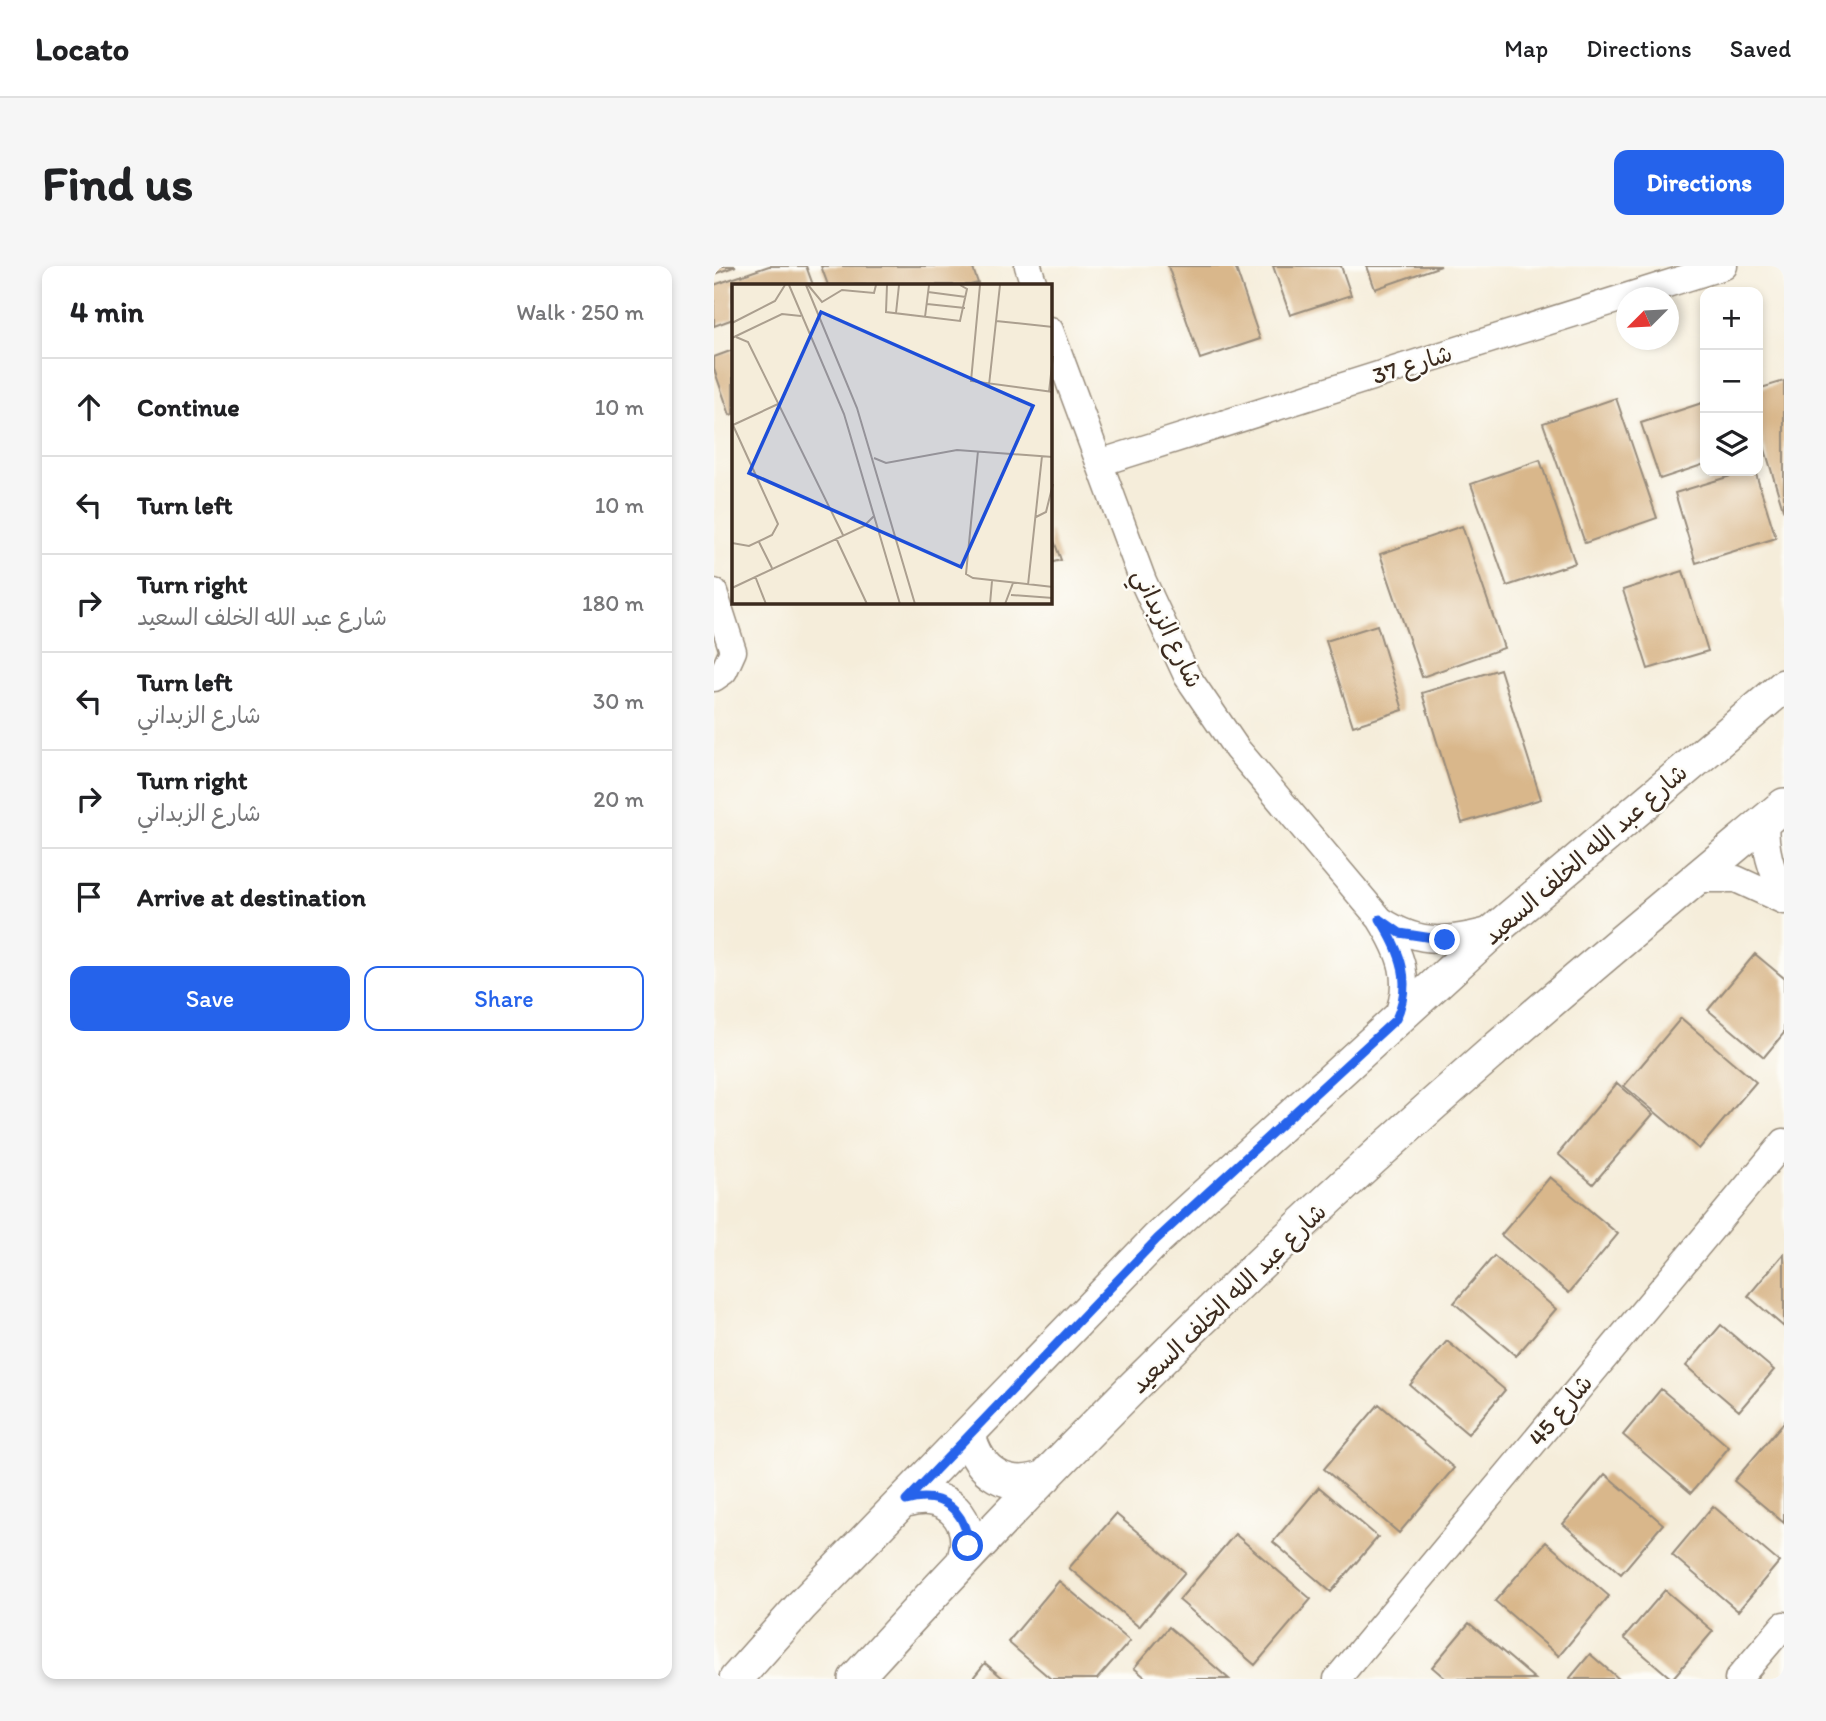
<!DOCTYPE html>
<meta charset="utf-8">
<style>
:root{--surface:#fff;--page:#f6f6f6;--text:#202124;--muted:#757577;--line:#e0e0e0;--accent:#2563eb}
body{margin:0;font-family:Itim,"Playpen Sans Arabic",sans-serif;background:var(--page);color:var(--text)}
.controls{position:absolute;right:21px;top:21px;display:grid;overflow:hidden;border-radius:14px;box-shadow:0 4px 10px #0003}
.controls button{width:63px;height:63px;display:grid;place-items:center;padding:0;border:0;border-bottom:2px solid var(--line);background:var(--surface);color:var(--text);font:35px sans-serif}
.compass{position:absolute;left:902px;top:21px;width:63px;height:63px;border-radius:50%;background:var(--surface);box-shadow:0 4px 10px #0003;rotate:246deg}
.stop{position:absolute;width:21px;height:21px;margin:-16px;border:5px solid #2563eb;border-radius:50%;background:#fff}
.stop.end{background:#2563eb;border-color:#fff;box-shadow:0 2px 7px #0008}
.list{margin:0;padding:0;list-style:none}
h2{display:flex;justify-content:space-between;align-items:center;height:91px;margin:0;padding:0 28px;font-size:30px}
h2 small{font-size:23px;font-weight:400;color:var(--muted)}
.list li{display:grid;grid-template-columns:46px 1fr auto;gap:21px;align-items:center;box-sizing:border-box;height:98px;padding:0 28px;border-top:2px solid var(--line)}
.list b{display:block;font-size:26px;white-space:nowrap}
.list p{margin:0;font-size:23px;white-space:nowrap;color:var(--muted)}
.list em{font-size:23px;font-style:normal;color:var(--muted)}
.actions{display:flex;gap:14px;padding:21px 28px}
.actions a{flex:1;padding:16px 0;border:2px solid var(--accent);border-radius:14px;text-align:center;font-size:24px;color:var(--accent)}
.actions .main{background:var(--accent);color:#fff}
.icon{flex:none;width:38px;height:38px;fill:none;stroke:currentColor;stroke-width:2;stroke-linecap:round;stroke-linejoin:round}
.map{position:relative;flex:none;width:1070px;height:1413px;overflow:hidden;border-radius:14px}
header{display:flex;align-items:center;gap:42px;box-sizing:border-box;height:98px;padding:0 35px;background:var(--surface);border-bottom:2px solid var(--line)}
header strong{font-size:33px}
nav{display:flex;gap:38px;margin-inline-start:auto;font-size:24px}
.intro{display:flex;align-items:center;justify-content:space-between;box-sizing:border-box;height:168px;padding:0 42px}
h1{margin:0;font-size:49px}
.button{padding:18px 32px;border-radius:14px;background:var(--accent);color:#fff;font-size:24px;font-weight:700}
main{display:flex;gap:42px;padding:0 42px}
aside{flex:1;background:var(--surface);border-radius:14px;box-shadow:0 4px 10px #0003}
.map>svg:first-child{display:block}
.building{fill:#d9b78b}
.lines{fill:none;stroke-linecap:round;stroke-linejoin:round}
.minor-casing{stroke:#988c7c;stroke-width:29}
.major-casing{stroke:#988c7c;stroke-width:36}
.minor{stroke:#fff;stroke-width:26}
.major{stroke:#fff;stroke-width:33}
.route{stroke:#2563eb;stroke-width:9}
.labels{text-anchor:middle;dominant-baseline:central;stroke-width:5;stroke-linejoin:round;paint-order:stroke}
.street-label{font-size:24px;fill:#3b2a1e;stroke:#fdfcf7}
.inset-road{fill:none;stroke:#ab9f8f;stroke-width:2}
.view{fill:#1d4ed8;fill-opacity:0.15;stroke:#1d4ed8;stroke-width:3.5}
.inset-edge{fill:none;stroke:#3b2a1e;stroke-width:3.5}
</style>
<header>
<strong>Locato</strong>
<nav><a>Map</a><a>Directions</a><a>Saved</a></nav>
</header>
<div class="intro"><h1>Find us</h1><a class="button">Directions</a></div>
<main>
<aside>
<h2>4 min<small>Walk · 250 m</small></h2>
<ul class="list">
<li><svg class="icon" aria-label="ahead" viewBox="0 0 24 24"><path d="M12 20V5M6 11l6-6 6 6"/></svg><div><b>Continue</b></div><em>10 m</em></li>
<li><svg class="icon" aria-label="left" viewBox="0 0 24 24"><path d="M17 20v-9H6M10 6l-5 5 5 5"/></svg><div><b>Turn left</b></div><em>10 m</em></li>
<li><svg class="icon" aria-label="right" viewBox="0 0 24 24"><path d="M7 20v-9h11M14 6l5 5-5 5"/></svg><div><b>Turn right</b><p>شارع عبد الله الخلف السعيد</p></div><em>180 m</em></li>
<li><svg class="icon" aria-label="left" viewBox="0 0 24 24"><path d="M17 20v-9H6M10 6l-5 5 5 5"/></svg><div><b>Turn left</b><p>شارع الزبداني</p></div><em>30 m</em></li>
<li><svg class="icon" aria-label="right" viewBox="0 0 24 24"><path d="M7 20v-9h11M14 6l5 5-5 5"/></svg><div><b>Turn right</b><p>شارع الزبداني</p></div><em>20 m</em></li>
<li><svg class="icon" aria-label="arrive" viewBox="0 0 24 24"><path d="M6 21V4h12l-3 4 3 4H6"/></svg><div><b>Arrive at destination</b></div></li>
</ul>
<div class="actions"><a class="main">Save</a><a>Share</a></div>
</aside>
<div class="map">
<svg width="1070" height="1413" viewBox="0 0 1070 1413">
<rect width="100%" height="100%" fill="#fdfcf7"/>
<filter id="ink" filterUnits="userSpaceOnUse"><feTurbulence type="fractalNoise" baseFrequency=".0143" numOctaves="2"/><feDisplacementMap in="SourceGraphic" scale="14" xChannelSelector="R" yChannelSelector="G"/><feConvolveMatrix kernelMatrix="1 2 1 2 8 2 1 2 1" color-interpolation-filters="sRGB"/></filter>
<filter id="wash" filterUnits="userSpaceOnUse"><feTurbulence type="fractalNoise" baseFrequency=".00686" numOctaves="4" result="noise"/><feDisplacementMap in="SourceGraphic" scale="28" xChannelSelector="R" yChannelSelector="G"/><feGaussianBlur stdDeviation="1.57" result="paint"/><feColorMatrix in="noise" values="0 0 0 0 0 0 0 0 0 0 0 0 0 0 0 0 0 1.4 0 .05"/><feComposite in="paint" operator="in"/></filter>
<g filter="url(#wash)">
<rect width="100%" height="100%" fill="#f5edda"/>
<g id="blocks">
<path class="building" d="M 0,0 L 22,0 L 0,8 Z
M 55,0 L 92,0 L 99,19 L 19,19 L 19,53 L 0,60 L 0,19 Z
M 107,0 L 258,0 L 264,17 L 256,19 L 114,19 Z
M 454,0 L 521,0 L 546,73 L 486,93 Z
M 559,0 L 627,0 L 637,29 L 576,49 Z
M 653,0 L 727,0 L 661,23 Z
M 19,84 L 19,148 L 16,149 L 0,103 L 0,91 Z
M 1070,115 L 1070,242 L 1069,243 L 1044,160 L 1044,123 Z
M 902,132 L 943,252 L 871,277 L 829,157 Z
M 991,136 L 991,198 L 946,213 L 927,157 Z
M 826,194 L 861,297 L 793,320 L 757,218 Z
M 1033,205 L 1041,205 L 1062,272 L 982,297 L 961,227 Z
M 748,260 L 790,382 L 708,411 L 666,288 Z
M 336,264 L 347,294 L 336,297 Z
M 969,305 L 994,385 L 934,403 L 909,324 Z
M 663,359 L 689,444 L 639,460 L 612,375 Z
M 786,403 L 827,533 L 748,557 L 708,427 Z
M 1041,688 L 1070,712 L 1070,767 L 1050,791 L 994,744 Z
M 967,752 L 1042,816 L 985,883 L 910,820 Z
M 903,817 L 939,848 L 879,918 L 844,888 Z
M 836,911 L 904,968 L 855,1027 L 787,969 Z
M 1070,987 L 1070,1061 L 1034,1030 Z
M 780,990 L 842,1043 L 802,1090 L 740,1037 Z
M 1007,1059 L 1060,1104 L 1025,1145 L 972,1100 Z
M 733,1075 L 791,1124 L 754,1168 L 696,1119 Z
M 947,1123 L 1015,1181 L 977,1227 L 909,1169 Z
M 665,1138 L 740,1202 L 685,1267 L 610,1203 Z
M 1070,1156 L 1070,1257 L 1020,1215 Z
M 891,1208 L 949,1258 L 907,1308 L 849,1258 Z
M 605,1221 L 664,1271 L 617,1326 L 559,1276 Z
M 999,1240 L 1065,1296 L 1024,1345 L 958,1289 Z
M 402,1248 L 471,1306 L 425,1361 L 355,1302 Z
M 521,1268 L 597,1333 L 541,1399 L 465,1334 Z
M 832,1276 L 895,1330 L 845,1390 L 781,1335 Z
M 345,1315 L 416,1375 L 383,1413 L 337,1413 L 294,1376 Z
M 951,1324 L 999,1365 L 958,1413 L 910,1372 Z
M 755,1357 L 821,1413 L 732,1413 L 718,1401 Z
M 455,1361 L 515,1413 L 433,1413 L 420,1402 Z
M 876,1388 L 905,1413 L 855,1413 Z
M 271,1397 L 290,1413 L 258,1413 Z"/>
</g>
</g>
<g filter="url(#ink)">
<use href="#blocks" fill-opacity="0" stroke="#988c7c" stroke-width="2"/>
<g class="lines">
<g class="minor-casing">
<path id="minor" d="M 314,0 L 320,19
M 336,64 L 429,315 L 473,410 L 523,483 L 666,653 C 687,687 699,715 682,753
M 385,197 L 1010,0
M 0,326 L 19,385 L 10,405 L 0,412
M 1051,555 C 1051,583 1056,603 1070,628
M 980,613 L 1022,613 L 1070,635
M 667,654 C 708,681 737,675 782,663
M 623,1413 L 1070,876
M 1024,1413 L 1070,1359"/>
</g>
<g class="major-casing">
<path id="major" d="M 255,1169 C 265,1208 294,1225 331,1211
M 192,1235 C 232,1223 262,1253 250,1293
M 22,1413 L 87,1340 L 443,973 L 782,663 L 1070,420
M 141,1413 C 340,1193 553,983 776,788 C 873,703 972,621 1070,539"/>
</g>
<use href="#minor" class="minor"/>
<use href="#major" class="major"/>
</g>
</g>
<g class="lines" filter="url(#ink)">
<path class="route" d="M 254,1280 C 253,1245 227,1224 192,1235 L 443,973 L 682,753 C 699,716 687,686 666,653 L 686,667 L 731,674"/>
</g>
<g class="labels">
<g class="street-label">
<text transform="translate(698 98) rotate(-17)">شارع 37</text>
<text transform="translate(454 362) rotate(64)">شارع الزبداني</text>
<text transform="translate(871 588) rotate(-41)">شارع عبد الله الخلف السعيد</text>
<text transform="translate(514 1032) rotate(-44)">شارع عبد الله الخلف السعيد</text>
<text transform="translate(846 1144) rotate(-50)">شارع 45</text>
</g>
</g>
<g transform="translate(18 18)">
<rect width="320" height="320" fill="#f5edda"/>
<path class="inset-road" d="M 57,1 L 112,130 L 168,320M 74,1 L 125,124 L 183,320M 76,1 L 90,18 L 110,6 L 142,9 L 144,1M 155,1 L 154,28 L 228,37 L 235,5 L 228,1M 248,1 L 239,97 L 321,108M 196,8 L 234,13M 195,20 L 233,24M 164,29 L 167,1M 193,33 L 197,1M 264,37 L 321,43M 0,39 L 43,17 L 53,1M 4,53 L 16,58 L 111,251M 0,54 L 50,30 L 69,32M 257,101 L 268,1M 317,108 L 321,72M 0,139 L 46,240 L 40,251 L 17,262 L 0,259M 1,141 L 46,120M 246,167 L 234,290 L 241,294 L 321,303M 142,174 L 154,179 L 225,166 L 321,173M 304,233 L 314,228 L 321,200M 104,254 L 135,320M 27,258 L 40,284M 23,292 L 34,320M 296,301 L 310,172M 0,304 L 132,242 L 142,232M 279,311 L 321,314M 258,320 L 260,297M 273,320 L 281,299"/>
<path class="view" d="M 89,28 L 301,122 L 229,283 L 17,189 Z"/>
<rect width="320" height="320" class="inset-edge"/>
</g>
</svg>
<div class="controls">
<button>+</button>
<button>−</button>
<button><svg class="icon" aria-label="layers" viewBox="0 0 24 24"><path d="M12 4l9 5-9 5-9-5zM3 14l9 5 9-5"/></svg></button>
</div>
<svg class="compass" viewBox="-18 -18 36 36"><path d="M0-13l5 13h-10z" fill="#e53935"/><path d="M0 13l5-13h-10z" fill="#757577"/></svg>
<div class="stop" style="left:254px;top:1280px"></div>
<div class="stop end" style="left:731px;top:674px"></div>
</div>
</main>
